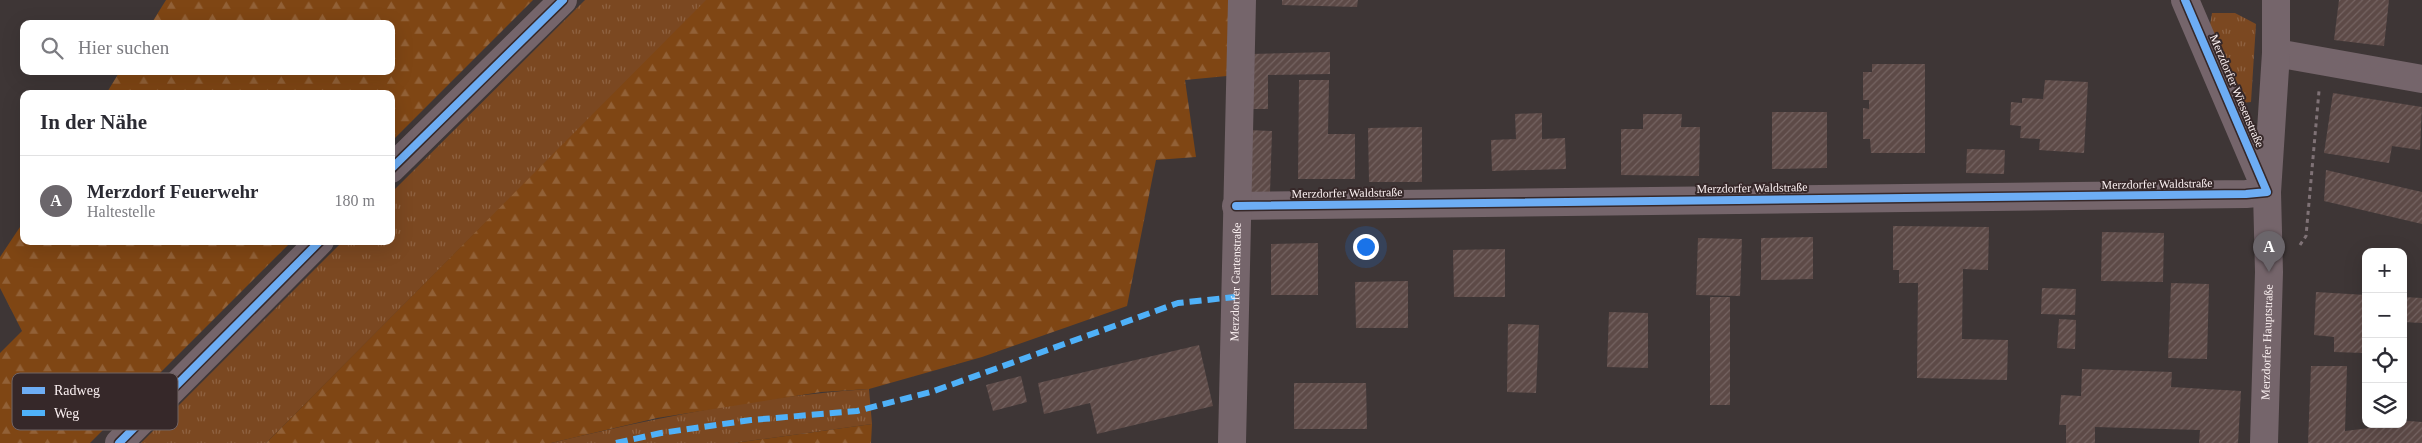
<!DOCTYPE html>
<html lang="de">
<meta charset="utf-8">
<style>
:root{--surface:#fff;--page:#f7f7f7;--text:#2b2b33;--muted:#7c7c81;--line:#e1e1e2;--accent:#6b666b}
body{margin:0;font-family:"Times New Roman",serif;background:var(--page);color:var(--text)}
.controls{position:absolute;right:15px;bottom:15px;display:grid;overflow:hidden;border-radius:10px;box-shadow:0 5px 20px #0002}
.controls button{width:45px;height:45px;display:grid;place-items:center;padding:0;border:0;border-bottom:1px solid var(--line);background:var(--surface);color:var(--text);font:25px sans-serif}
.you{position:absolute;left:1365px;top:246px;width:18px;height:18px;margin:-12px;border:4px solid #fff;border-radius:50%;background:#1a73e8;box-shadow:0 0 0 8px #1a73e833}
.badge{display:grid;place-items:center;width:32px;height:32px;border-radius:50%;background:var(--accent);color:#fff;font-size:16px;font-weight:700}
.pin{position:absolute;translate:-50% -41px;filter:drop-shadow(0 1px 2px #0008)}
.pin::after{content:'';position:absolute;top:26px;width:18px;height:15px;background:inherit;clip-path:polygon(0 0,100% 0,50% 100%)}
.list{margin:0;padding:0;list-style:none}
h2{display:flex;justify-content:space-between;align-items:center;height:65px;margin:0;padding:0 20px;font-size:21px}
h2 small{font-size:16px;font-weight:400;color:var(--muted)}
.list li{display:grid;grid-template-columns:32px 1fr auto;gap:15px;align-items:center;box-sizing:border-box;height:90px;padding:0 20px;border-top:1px solid var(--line)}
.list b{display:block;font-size:19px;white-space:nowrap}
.list p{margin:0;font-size:16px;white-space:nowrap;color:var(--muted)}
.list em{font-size:16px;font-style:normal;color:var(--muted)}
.icon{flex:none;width:28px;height:28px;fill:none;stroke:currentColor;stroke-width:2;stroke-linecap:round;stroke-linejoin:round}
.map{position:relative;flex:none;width:2422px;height:443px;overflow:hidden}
.search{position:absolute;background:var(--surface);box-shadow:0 5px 20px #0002;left:20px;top:20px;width:375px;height:55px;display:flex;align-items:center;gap:12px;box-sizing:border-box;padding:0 18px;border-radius:10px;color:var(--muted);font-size:19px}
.panel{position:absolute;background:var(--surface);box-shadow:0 5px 20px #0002;left:20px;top:90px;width:375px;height:155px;border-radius:10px}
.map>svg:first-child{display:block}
.grass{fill:url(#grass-tufts)}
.forest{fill:url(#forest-firs)}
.building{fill:url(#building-hatch)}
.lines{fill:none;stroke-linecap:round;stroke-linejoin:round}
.path{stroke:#7f7276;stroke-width:3;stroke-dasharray:4 4;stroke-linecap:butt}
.street{stroke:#75656b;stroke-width:28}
.quiet{stroke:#4fb1f8;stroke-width:6;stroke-dasharray:12 6;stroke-linecap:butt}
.cycleway-casing{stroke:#362829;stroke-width:11}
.cycleway{stroke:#6dadf4;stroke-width:8}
.labels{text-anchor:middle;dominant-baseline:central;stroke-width:4;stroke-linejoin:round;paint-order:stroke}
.street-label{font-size:12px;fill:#fbf0f1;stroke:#362829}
.key{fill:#362829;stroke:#716465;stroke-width:1}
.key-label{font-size:14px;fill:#fbf0f1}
</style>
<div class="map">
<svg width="2422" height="443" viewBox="0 0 2422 443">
<defs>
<pattern id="grass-tufts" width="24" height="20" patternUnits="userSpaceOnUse" patternTransform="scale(1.25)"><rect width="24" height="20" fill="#7b4821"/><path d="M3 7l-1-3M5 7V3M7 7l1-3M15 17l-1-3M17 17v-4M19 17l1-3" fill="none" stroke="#8f6342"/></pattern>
<pattern id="forest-firs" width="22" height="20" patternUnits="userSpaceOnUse" patternTransform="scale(1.25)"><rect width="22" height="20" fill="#7f4614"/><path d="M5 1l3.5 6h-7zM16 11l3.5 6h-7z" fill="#926137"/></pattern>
<pattern id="building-hatch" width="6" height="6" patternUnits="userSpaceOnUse" patternTransform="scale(1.25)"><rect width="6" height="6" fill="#5d4a47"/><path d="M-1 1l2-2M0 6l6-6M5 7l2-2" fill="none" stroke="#756462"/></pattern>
</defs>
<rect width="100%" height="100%" fill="#3e3636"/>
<path class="grass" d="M 585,0 L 707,0 L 266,443 L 141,443 L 343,241 L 391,241 L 391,193 Z
M 2212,13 L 2235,13 L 2256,24 L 2251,102 L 2242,103 L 2208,37 Z
M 869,389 L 872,424 L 734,443 L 551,443 C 655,418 761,396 869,389 Z"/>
<path class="forest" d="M 166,0 L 533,0 L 391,142 L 391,94 L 106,94 L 120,71 L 391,71 L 391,24 L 151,24 Z
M 706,0 L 1229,0 L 1227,76 L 1185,80 L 1196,157 L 1156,160 L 1127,306 L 982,357 L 869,389 L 821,392 L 657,418 L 551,443 L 266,443 Z
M 24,221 L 24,241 L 292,241 L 90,443 L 0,443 L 0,353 L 22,331 L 0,288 L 0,257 Z
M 872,424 L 871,443 L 734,443 Z"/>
<path class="building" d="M 1282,0 L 1358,0 L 1357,7 L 1282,5 Z
M 2339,0 L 2389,0 L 2384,46 L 2334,40 Z
M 1330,52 L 1330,74 L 1268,75 L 1268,109 L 1248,109 L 1249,54 Z
M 1872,64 L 1925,64 L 1925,153 L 1871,153 L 1870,139 L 1863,139 L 1863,108 L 1869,109 L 1869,100 L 1863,100 L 1863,72 L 1872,72 Z
M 1299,80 L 1329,80 L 1328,134 L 1355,134 L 1355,179 L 1298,179 Z
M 2045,80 L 2088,82 L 2084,153 L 2039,150 L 2040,139 L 2020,138 L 2021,126 L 2010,125 L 2011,102 L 2022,103 L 2022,98 L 2043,99 Z
M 2333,93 L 2422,107 L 2420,150 L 2392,146 L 2389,163 L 2324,153 Z
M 1772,112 L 1827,112 L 1827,168 L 1772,169 Z
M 1542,113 L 1542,139 L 1565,138 L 1566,169 L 1492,171 L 1491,140 L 1516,139 L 1515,114 Z
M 1643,114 L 1682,114 L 1681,127 L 1700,127 L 1699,176 L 1621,175 L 1621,129 L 1643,129 Z
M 1422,127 L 1422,182 L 1369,182 L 1368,128 Z
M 1247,130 L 1272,131 L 1270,193 L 1246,193 Z
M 1967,149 L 2005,150 L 2004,174 L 1966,173 Z
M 2326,170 L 2422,192 L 2422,224 L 2324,201 Z
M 1893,226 L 1989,227 L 1988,270 L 1963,269 L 1962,339 L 2008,340 L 2007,380 L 1917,378 L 1918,283 L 1899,283 L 1899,270 L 1893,270 Z
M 2102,232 L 2164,233 L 2163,282 L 2101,281 Z
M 1813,237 L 1813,279 L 1761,280 L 1761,238 Z
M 1698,238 L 1742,239 L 1740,296 L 1696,295 Z
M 1318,243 L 1318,295 L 1271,295 L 1271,244 Z
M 1505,249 L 1505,297 L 1454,297 L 1453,250 Z
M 1408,281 L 1408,328 L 1356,328 L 1355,282 Z
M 2171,283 L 2209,284 L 2207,359 L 2168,358 Z
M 2042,288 L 2076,289 L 2075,315 L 2041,314 Z
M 2316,292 L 2366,295 L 2364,353 L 2334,352 L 2334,337 L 2314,335 Z
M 1710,297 L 1730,297 L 1730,405 L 1710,405 Z
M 2403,297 L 2422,298 L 2422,323 L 2403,322 Z
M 1609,312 L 1648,313 L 1648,368 L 1607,367 Z
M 2059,319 L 2076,320 L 2075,349 L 2057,348 Z
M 1508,324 L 1539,325 L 1536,393 L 1507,392 Z
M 1199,345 L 1213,406 L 1097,434 L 1090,403 L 1044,414 L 1038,383 Z
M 2311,366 L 2347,366 L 2345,431 L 2403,424 L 2403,422 L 2409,421 L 2422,422 L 2422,443 L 2308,443 Z
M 2082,369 L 2172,372 L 2171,387 L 2241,391 L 2238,443 L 2199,443 L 2200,430 L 2095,427 L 2095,443 L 2066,443 L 2066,425 L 2059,425 L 2061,395 L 2081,396 Z
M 1021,376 L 1027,402 L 993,411 L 986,385 Z
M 1294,383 L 1366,383 L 1367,429 L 1294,429 Z"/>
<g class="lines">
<path class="path" d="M 2300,245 L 2306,236 L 2319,91"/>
<g class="street">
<path d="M 2276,53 L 2422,79"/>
<path d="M 391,169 L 563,0"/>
<path d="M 1236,206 L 2246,194 L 2267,192 L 2185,0"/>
<path d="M 119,443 L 320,241"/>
<path id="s1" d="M 1232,443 L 1242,0"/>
<path id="s2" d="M 2264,443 L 2269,272 L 2267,192 L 2276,53 L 2276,0"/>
</g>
<path class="quiet" d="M 616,443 L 661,433 L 751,420 L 857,411 L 931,392 L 1178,303 L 1235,297"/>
<g class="cycleway-casing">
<path id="cycleway" d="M 391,169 L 563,0
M 1236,206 L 2246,194 L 2267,192 L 2185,0
M 119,443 L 320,241"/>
</g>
<use href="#cycleway" class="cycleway"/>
</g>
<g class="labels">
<g class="street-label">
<text transform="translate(2237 91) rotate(67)">Merzdorfer Wiesenstraße</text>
<text transform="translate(2157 184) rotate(-1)">Merzdorfer Waldstraße</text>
<text transform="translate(1752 188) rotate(-1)">Merzdorfer Waldstraße</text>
<text transform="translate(1347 193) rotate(-1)">Merzdorfer Waldstraße</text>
<text stroke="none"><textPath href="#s1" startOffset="161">Merzdorfer Gartenstraße</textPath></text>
<text stroke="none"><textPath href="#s2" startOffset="101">Merzdorfer Hauptstraße</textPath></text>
</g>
</g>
<rect x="12" y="373" width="166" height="57" rx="8" class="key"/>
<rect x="22" y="387" width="23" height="7" fill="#6dadf4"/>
<rect x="22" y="410" width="23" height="6" fill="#4fb1f8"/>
<g class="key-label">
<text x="54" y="395">Radweg</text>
<text x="54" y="418">Weg</text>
</g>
</svg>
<div class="controls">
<button>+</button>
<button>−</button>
<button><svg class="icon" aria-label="locate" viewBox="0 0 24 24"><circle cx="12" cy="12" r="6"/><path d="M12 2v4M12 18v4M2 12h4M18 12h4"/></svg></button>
<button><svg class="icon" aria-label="layers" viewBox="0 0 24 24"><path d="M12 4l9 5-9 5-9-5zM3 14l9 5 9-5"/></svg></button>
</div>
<div class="you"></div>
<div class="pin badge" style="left:2269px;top:272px">A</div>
<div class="search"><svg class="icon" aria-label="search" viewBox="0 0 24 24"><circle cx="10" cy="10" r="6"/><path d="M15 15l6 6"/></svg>Hier suchen</div>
<section class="panel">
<h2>In der Nähe<small></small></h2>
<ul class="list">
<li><span class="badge">A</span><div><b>Merzdorf Feuerwehr</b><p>Haltestelle</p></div><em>180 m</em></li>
</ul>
</section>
</div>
